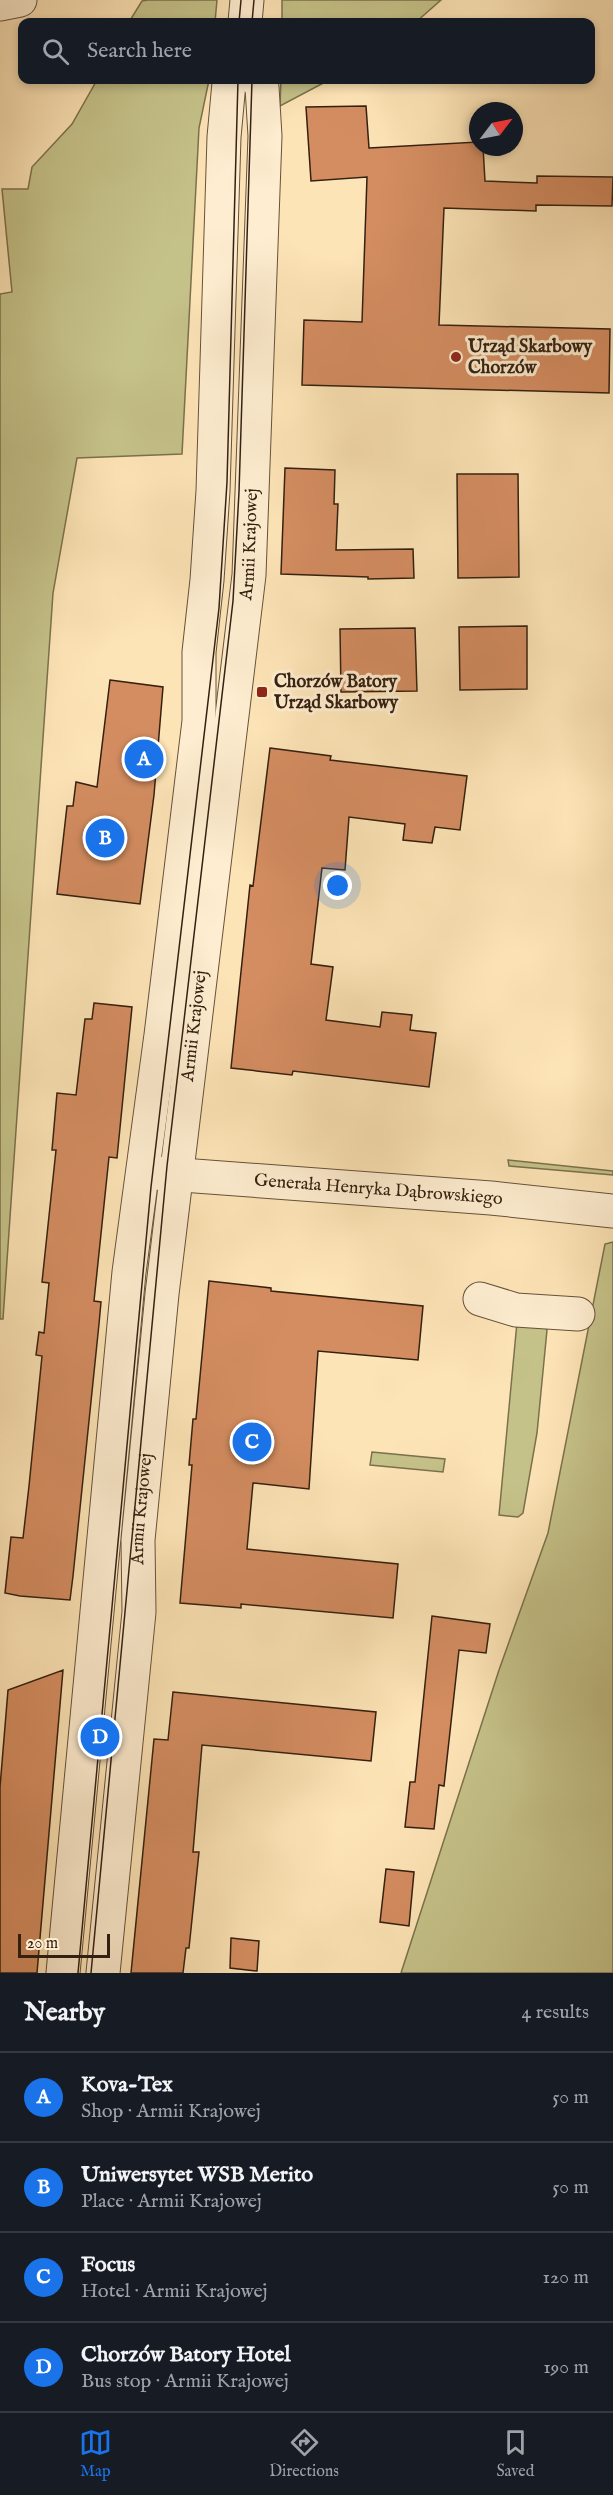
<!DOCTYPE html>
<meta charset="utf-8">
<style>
:root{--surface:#171b24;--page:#20242c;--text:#f1f3f6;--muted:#9ea1a6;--line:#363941;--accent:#1a73e8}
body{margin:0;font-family:"IM FELL English",serif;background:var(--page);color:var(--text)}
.compass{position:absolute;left:469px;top:102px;width:54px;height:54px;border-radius:50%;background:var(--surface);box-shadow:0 3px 9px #0003;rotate:58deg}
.scale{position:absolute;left:18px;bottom:15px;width:92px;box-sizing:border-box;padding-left:6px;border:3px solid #342010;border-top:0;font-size:16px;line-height:21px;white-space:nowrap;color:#342010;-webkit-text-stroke:4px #feedd0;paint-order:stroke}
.you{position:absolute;left:338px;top:886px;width:21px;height:21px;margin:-15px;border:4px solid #fff;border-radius:50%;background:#1a73e8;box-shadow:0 0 0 9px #1a73e833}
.badge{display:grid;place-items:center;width:39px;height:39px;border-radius:50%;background:var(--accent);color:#fff;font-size:20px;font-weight:700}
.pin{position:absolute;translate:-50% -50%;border:3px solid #fff;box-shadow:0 2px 6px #0006}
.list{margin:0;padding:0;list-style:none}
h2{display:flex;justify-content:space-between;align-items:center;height:78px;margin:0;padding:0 24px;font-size:26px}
h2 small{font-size:20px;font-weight:400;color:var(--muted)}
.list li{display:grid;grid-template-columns:39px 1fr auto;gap:18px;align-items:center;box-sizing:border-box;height:90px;padding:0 24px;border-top:2px solid var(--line)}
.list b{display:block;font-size:22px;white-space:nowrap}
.list p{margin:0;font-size:20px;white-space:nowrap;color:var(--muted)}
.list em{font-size:20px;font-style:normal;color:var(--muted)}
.icon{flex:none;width:33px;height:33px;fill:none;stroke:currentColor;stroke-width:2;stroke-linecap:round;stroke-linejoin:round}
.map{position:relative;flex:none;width:613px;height:1973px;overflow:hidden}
.search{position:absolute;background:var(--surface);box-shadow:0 3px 9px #0003;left:18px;right:18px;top:18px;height:66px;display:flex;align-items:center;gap:15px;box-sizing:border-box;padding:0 21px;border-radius:12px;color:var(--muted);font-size:22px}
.sheet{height:438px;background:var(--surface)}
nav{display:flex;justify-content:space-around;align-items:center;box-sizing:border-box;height:84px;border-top:2px solid var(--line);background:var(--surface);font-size:16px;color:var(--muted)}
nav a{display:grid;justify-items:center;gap:3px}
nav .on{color:var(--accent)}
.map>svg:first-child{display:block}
.green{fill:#c5c289;stroke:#7c714c;stroke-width:1.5}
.building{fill:#d48d61;stroke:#342010;stroke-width:1.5}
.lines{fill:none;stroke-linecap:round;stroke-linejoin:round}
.minor-casing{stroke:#66513a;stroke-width:35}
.minor{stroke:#feedd0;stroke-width:33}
.tram{stroke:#342010;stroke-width:1.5}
.poi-dot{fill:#8f2418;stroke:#feedd0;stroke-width:2}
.labels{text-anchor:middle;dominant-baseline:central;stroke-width:6;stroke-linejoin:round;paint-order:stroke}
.poi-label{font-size:18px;font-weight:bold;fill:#342010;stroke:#feedd0;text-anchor:start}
.street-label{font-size:18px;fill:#342010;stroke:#feedd0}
</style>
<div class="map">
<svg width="613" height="1973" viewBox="0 0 613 1973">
<rect width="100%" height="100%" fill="#fde4b6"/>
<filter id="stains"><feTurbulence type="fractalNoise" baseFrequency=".00333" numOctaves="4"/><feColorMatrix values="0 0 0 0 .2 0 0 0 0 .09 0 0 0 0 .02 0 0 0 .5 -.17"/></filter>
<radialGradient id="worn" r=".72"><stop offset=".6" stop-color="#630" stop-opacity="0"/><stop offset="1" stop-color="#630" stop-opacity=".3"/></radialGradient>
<path class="green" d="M 148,0 L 217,0 L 215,22 L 129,22 L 142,1 Z
M 282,0 L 441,0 L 416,22 L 282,22 Z
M 97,80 L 209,80 L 199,128 L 182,454 L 77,458 L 53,593 L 3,1319 L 0,1319 L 0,294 L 12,292 L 2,189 L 28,189 L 32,167 L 72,124 Z
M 281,80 L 329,80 L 280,106 Z
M 508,1160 L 613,1171 L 613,1175 L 509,1166 Z
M 613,1242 L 613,1973 L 401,1973 L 499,1670 L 548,1533 L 605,1244 Z
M 517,1322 L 544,1326 L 547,1330 L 537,1433 L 523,1513 L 518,1517 L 499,1515 Z
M 372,1452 L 445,1459 L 443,1472 L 370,1465 Z"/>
<path class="building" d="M 366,106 L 369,148 L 478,142 L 478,147 L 483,147 L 485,181 L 537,183 L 537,176 L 613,177 L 612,206 L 536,205 L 536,211 L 444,208 L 439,325 L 610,329 L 609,393 L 302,385 L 304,320 L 362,322 L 367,177 L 311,181 L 306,107 Z
M 285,468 L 335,470 L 334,504 L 338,504 L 336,550 L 413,549 L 414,578 L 368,579 L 368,577 L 281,574 Z
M 457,474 L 518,474 L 519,577 L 458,578 Z
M 527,626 L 527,689 L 460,690 L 459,627 Z
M 415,628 L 417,691 L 341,692 L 340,629 Z
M 110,680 L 163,687 L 154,795 L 140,904 L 57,894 L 67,806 L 73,806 L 76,782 L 97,787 Z
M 270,748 L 331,756 L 330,760 L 467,776 L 460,830 L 435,827 L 432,843 L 403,840 L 405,824 L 349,817 L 345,870 L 322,868 L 311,964 L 333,967 L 326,1020 L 380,1027 L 382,1012 L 412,1015 L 410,1030 L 436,1033 L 429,1087 L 293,1071 L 292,1075 L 231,1068 L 250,885 L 253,886 Z
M 94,1003 L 132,1007 L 117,1158 L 109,1157 L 94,1301 L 101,1302 L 99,1324 L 73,1576 L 70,1600 L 20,1596 L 5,1593 L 11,1537 L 23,1538 L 29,1486 L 42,1356 L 36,1355 L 39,1332 L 44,1333 L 49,1283 L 42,1282 L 56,1150 L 52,1150 L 57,1093 L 76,1095 L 85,1019 L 92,1019 Z
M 209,1281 L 271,1288 L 271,1291 L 423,1306 L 418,1360 L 318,1351 L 309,1489 L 253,1483 L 247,1549 L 398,1564 L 393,1618 L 241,1604 L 241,1608 L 180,1603 L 192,1465 L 189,1465 L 193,1419 L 196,1419 Z
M 432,1616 L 490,1624 L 486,1653 L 459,1650 L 444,1786 L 439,1785 L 434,1829 L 405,1827 L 410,1782 L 415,1782 Z
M 63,1670 L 37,1973 L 0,1973 L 0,1787 L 8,1690 Z
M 173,1692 L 376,1712 L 371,1761 L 202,1745 L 193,1852 L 199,1852 L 189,1948 L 186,1948 L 183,1973 L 131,1973 L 154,1739 L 168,1740 Z
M 386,1869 L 414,1872 L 409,1926 L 380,1922 Z
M 231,1938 L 259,1941 L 257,1971 L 230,1968 Z"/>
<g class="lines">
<g class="minor-casing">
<g id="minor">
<path d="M 0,4 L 20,0"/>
<path d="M 245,22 L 247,0"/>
<path id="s1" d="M 155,1173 L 491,1198 L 613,1211"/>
<path d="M 480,1299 L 516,1310 L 578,1314"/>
<path d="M 63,1973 L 129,1272 L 161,1035 L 199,721 L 199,652 L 207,580 L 213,491 L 224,137 L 229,83 L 232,80"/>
<path id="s2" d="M 103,1973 L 139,1612 L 138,1540 L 162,1294 L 249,575 L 265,136 L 262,87 L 257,80"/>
</g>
</g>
<use href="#minor" class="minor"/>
<path class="tram" d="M 239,22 L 241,0
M 252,22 L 254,0
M 78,1973 L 151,1187 L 219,608 L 227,482 L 238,80
M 91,1973 L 167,1166 L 233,601 L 239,492 L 252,80"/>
</g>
<g class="poi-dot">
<circle cx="456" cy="357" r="6"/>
<rect x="256" y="686" width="12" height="12" rx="3"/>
</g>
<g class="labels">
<g class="poi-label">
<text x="468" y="347">Urząd Skarbowy<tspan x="468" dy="21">Chorzów</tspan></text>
<text x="274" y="682">Chorzów Batory<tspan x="274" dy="21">Urząd Skarbowy</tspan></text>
</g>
<g class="street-label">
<text stroke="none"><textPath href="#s2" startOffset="1437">Armii Krajowej</textPath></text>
<text stroke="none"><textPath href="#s2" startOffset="952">Armii Krajowej</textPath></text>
<text stroke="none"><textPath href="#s1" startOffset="224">Generała Henryka Dąbrowskiego</textPath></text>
<text stroke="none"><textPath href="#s2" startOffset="466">Armii Krajowej</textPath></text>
</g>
</g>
<rect width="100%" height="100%" filter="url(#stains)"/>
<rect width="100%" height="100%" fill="url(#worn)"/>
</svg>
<svg class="compass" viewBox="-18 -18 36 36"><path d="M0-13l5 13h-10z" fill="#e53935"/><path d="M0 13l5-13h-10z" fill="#9ea1a6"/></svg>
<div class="scale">20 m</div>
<div class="you"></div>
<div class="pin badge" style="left:144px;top:759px">A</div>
<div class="pin badge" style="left:105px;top:838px">B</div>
<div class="pin badge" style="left:252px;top:1442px">C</div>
<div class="pin badge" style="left:100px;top:1737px">D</div>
<div class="search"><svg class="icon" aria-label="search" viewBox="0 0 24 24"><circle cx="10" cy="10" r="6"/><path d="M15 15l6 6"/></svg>Search here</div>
</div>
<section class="sheet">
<h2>Nearby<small>4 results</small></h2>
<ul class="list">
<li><span class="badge">A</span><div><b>Kova-Tex</b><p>Shop · Armii Krajowej</p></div><em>50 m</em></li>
<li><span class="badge">B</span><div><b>Uniwersytet WSB Merito</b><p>Place · Armii Krajowej</p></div><em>50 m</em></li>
<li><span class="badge">C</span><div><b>Focus</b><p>Hotel · Armii Krajowej</p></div><em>120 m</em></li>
<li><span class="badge">D</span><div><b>Chorzów Batory Hotel</b><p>Bus stop · Armii Krajowej</p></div><em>190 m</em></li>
</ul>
</section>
<nav>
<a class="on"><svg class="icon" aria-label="map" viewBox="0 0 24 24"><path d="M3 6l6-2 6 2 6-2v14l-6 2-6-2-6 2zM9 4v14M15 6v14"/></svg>Map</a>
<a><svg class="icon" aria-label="directions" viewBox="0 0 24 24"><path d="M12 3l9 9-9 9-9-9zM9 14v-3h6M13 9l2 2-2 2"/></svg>Directions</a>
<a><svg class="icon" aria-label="saved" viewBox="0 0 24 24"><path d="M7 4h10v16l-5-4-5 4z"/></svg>Saved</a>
</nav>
